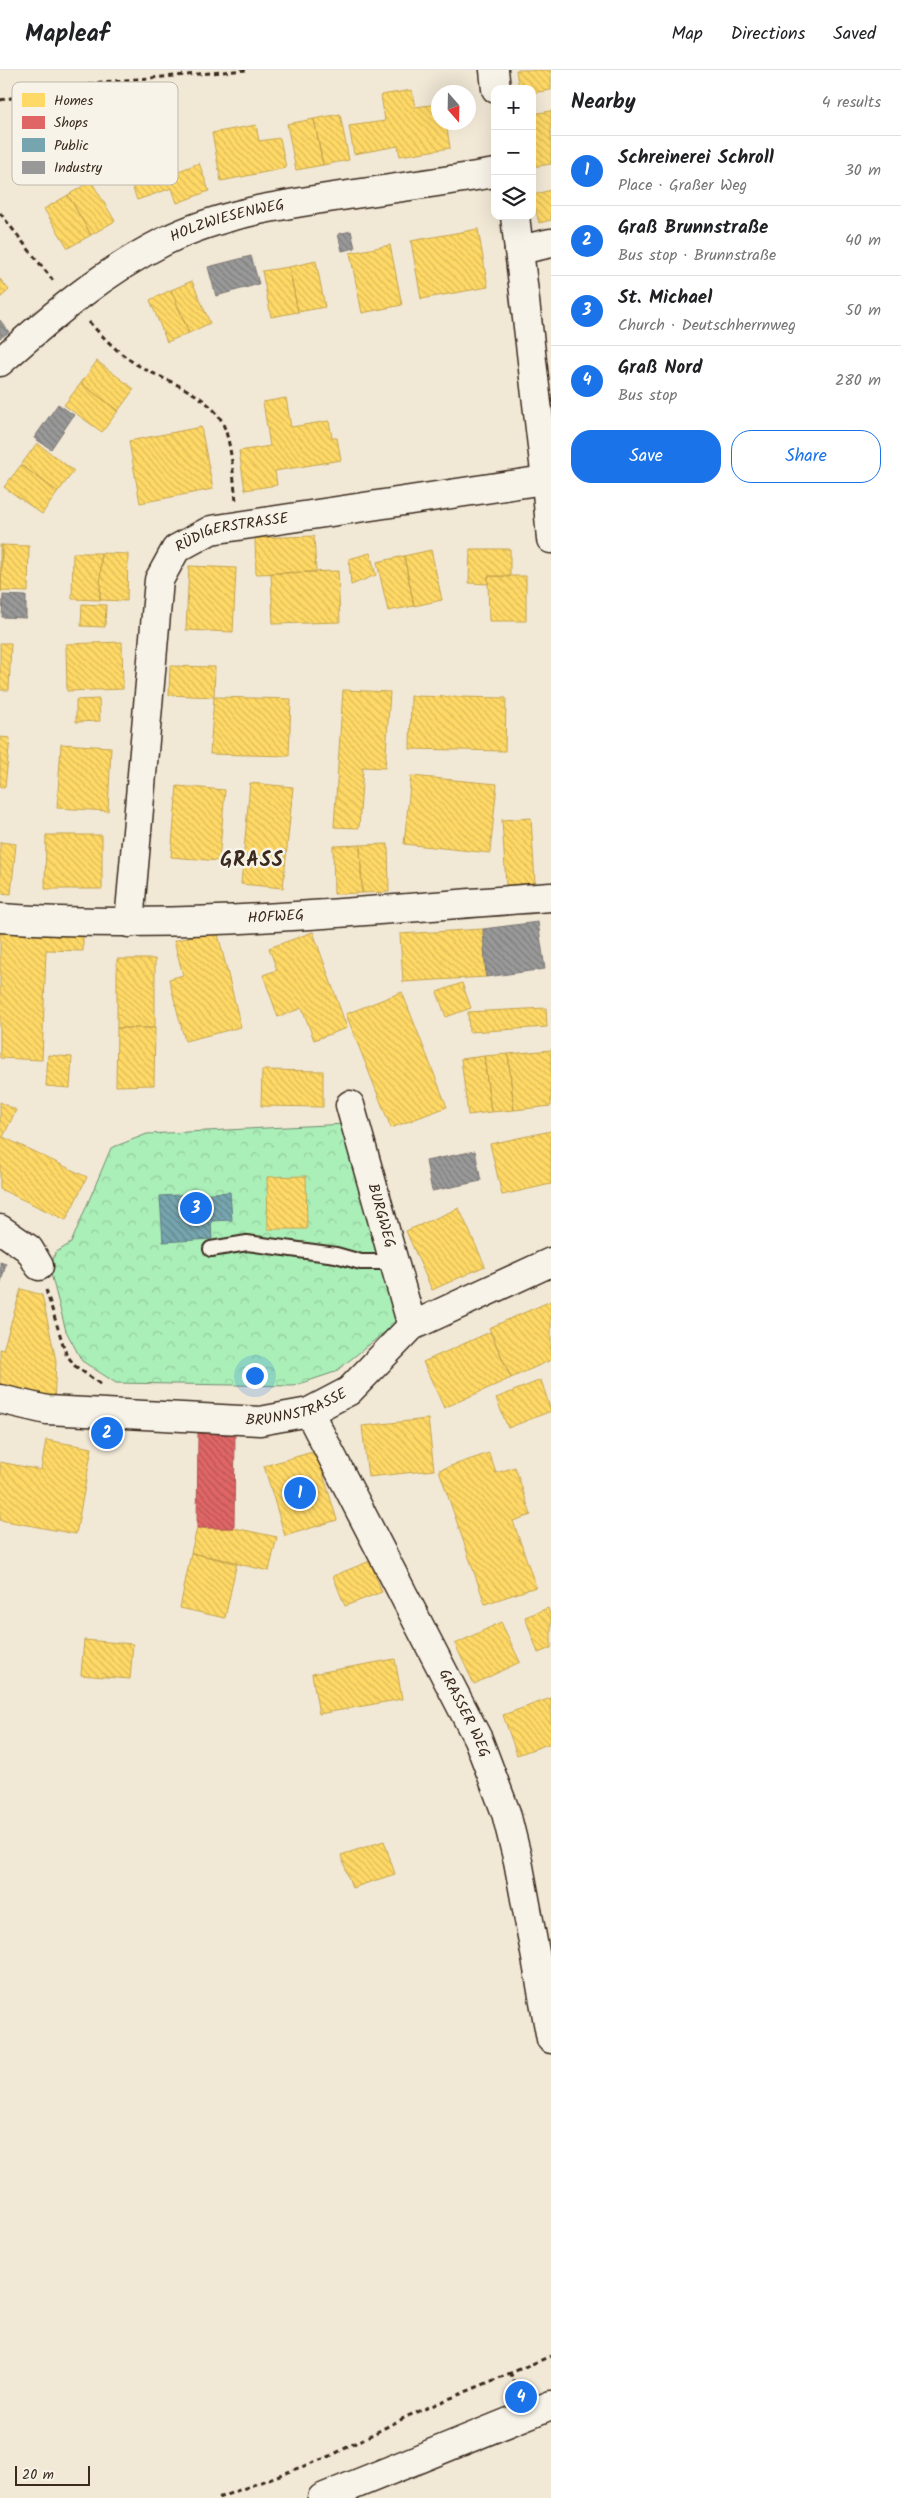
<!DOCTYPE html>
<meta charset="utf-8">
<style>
:root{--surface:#fff;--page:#f2f2f2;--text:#202124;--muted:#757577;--line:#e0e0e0;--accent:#1a73e8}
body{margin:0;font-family:Kalam,sans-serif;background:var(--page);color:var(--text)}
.controls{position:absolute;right:15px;top:15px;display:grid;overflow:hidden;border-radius:10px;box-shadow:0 5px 20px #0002}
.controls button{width:45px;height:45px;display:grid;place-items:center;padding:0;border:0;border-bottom:1px solid var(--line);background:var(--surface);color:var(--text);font:25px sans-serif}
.compass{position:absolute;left:431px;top:15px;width:45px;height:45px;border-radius:50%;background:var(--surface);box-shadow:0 5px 20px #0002;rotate:160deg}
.scale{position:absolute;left:15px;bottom:12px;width:75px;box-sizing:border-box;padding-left:5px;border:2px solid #3b2a1e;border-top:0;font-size:14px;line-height:18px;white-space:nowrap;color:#3b2a1e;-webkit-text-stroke:4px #f7f3e8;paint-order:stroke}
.you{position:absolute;left:254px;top:1305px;width:18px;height:18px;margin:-12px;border:4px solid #fff;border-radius:50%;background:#1a73e8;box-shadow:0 0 0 8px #1a73e833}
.badge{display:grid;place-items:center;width:32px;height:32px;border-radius:50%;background:var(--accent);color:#fff;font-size:16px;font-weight:700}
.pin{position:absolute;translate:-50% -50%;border:2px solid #fff;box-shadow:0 1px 5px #0006}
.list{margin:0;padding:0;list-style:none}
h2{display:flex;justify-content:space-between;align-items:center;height:65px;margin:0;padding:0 20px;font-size:21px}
h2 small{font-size:16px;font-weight:400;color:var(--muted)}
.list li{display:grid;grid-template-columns:32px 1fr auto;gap:15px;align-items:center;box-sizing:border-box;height:70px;padding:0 20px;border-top:1px solid var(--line)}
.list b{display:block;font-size:19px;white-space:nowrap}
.list p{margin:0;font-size:16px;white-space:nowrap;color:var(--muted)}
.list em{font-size:16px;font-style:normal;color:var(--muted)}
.actions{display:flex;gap:10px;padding:15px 20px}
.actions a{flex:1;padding:11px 0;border:1px solid var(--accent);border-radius:20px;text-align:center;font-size:18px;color:var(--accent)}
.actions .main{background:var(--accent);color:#fff}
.icon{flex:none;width:28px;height:28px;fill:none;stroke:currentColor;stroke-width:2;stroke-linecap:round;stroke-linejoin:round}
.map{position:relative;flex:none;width:551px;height:2428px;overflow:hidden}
header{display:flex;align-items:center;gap:30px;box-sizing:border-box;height:70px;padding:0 25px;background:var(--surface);border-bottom:1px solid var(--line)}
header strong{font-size:24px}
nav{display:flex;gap:28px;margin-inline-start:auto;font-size:18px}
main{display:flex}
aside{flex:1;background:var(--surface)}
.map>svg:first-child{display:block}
.forest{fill:url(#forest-crowns);stroke:#728c6b}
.homes{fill:url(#homes-back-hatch);stroke:#c4a450}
.shops{fill:url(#shops-back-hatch);stroke:#ae5450}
.public{fill:url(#public-back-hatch);stroke:#648084}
.industry{fill:url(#industry-back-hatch);stroke:#7d7874}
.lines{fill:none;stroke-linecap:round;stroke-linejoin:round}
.lane-casing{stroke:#3b2a1e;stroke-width:18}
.street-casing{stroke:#3b2a1e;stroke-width:31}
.secondary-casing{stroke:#3b2a1e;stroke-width:31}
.path{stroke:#3b2a1e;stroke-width:3;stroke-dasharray:5 4;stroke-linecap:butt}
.lane{stroke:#f7f3e8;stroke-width:14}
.street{stroke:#f7f3e8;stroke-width:28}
.secondary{stroke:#f7f3e8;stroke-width:28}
.labels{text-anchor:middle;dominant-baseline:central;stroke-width:5;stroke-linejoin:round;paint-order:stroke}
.street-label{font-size:15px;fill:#3b2a1e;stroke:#f7f3e8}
.district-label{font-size:20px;font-weight:bold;letter-spacing:1px;fill:#3b2a1e;stroke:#f7f3e8}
.key{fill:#f7f3e8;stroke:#bfb7ab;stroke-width:1}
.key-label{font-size:14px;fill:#3b2a1e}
</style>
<header>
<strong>Mapleaf</strong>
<nav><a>Map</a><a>Directions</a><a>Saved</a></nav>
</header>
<main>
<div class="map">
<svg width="551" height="2428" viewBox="0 0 551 2428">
<defs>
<pattern id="forest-crowns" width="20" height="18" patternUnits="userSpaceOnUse" patternTransform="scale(1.25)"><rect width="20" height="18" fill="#aaeeb8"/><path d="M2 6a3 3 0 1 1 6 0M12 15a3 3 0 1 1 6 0" fill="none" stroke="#93cc9e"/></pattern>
<pattern id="homes-back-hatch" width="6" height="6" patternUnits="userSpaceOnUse" patternTransform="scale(1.25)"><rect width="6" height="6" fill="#ffd966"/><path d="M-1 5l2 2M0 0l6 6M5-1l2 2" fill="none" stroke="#dbba58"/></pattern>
<pattern id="shops-back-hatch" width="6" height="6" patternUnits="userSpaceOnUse" patternTransform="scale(1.25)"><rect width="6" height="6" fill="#e06666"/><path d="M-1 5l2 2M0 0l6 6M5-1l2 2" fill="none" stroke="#b75453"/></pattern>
<pattern id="public-back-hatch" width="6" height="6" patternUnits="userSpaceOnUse" patternTransform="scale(1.25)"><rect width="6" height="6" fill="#76a5af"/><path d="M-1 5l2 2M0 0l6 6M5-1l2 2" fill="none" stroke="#62878e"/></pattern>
<pattern id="industry-back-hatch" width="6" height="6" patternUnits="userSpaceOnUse" patternTransform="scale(1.25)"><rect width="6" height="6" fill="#999"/><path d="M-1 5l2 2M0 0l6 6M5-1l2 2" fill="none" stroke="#7e7d7c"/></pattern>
</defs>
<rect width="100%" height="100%" fill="#f1e8d6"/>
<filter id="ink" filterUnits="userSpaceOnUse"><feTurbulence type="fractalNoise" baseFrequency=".02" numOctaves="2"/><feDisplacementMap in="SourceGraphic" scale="10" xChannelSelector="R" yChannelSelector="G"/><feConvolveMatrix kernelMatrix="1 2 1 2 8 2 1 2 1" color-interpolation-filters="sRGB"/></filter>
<g filter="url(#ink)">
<path class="forest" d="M 346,1054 L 400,1250 L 335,1302 L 293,1316 L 116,1313 L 82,1291 L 66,1261 L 50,1200 L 55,1183 L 71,1173 L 111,1078 L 147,1064 Z"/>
<path class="homes" d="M 516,0 L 551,0 L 551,20 L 532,23 L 532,19 L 519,19 Z
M 412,20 L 415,37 L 438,34 L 438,52 L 446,52 L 450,78 L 400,86 L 398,76 L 354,84 L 349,56 L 385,51 L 381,25 Z
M 551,41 L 551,94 L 532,97 L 532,44 Z
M 340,44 L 349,90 L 323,95 L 314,49 Z
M 314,49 L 323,95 L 296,100 L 287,54 Z
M 256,55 L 259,71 L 280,68 L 286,98 L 221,111 L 212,63 Z
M 173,84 L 179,101 L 199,93 L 209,121 L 177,133 L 172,118 L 137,130 L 127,101 Z
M 91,111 L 115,151 L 91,165 L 68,125 Z
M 551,120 L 551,150 L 539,153 L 532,125 Z
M 68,125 L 91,165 L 68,178 L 44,139 Z
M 478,159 L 488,217 L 421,229 L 411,171 Z
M 390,175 L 402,235 L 362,243 L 350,183 Z
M 316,191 L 325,237 L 298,242 L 289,197 Z
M 289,197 L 298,242 L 271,247 L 262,201 Z
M 0,209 L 9,220 L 0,228 Z
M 192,211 L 210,253 L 189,263 L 171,220 Z
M 171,220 L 189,263 L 167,272 L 150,230 Z
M 97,291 L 134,319 L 118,341 L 81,313 Z
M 81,313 L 118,341 L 102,362 L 64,335 Z
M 286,328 L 291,357 L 329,351 L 332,368 L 337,368 L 341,390 L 275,401 L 277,415 L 245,420 L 239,381 L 270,376 L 263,332 Z
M 201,357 L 213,419 L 140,433 L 129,371 Z
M 37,373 L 74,401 L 58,422 L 21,395 Z
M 21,395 L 58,422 L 42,444 L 4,417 Z
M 314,466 L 316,502 L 256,504 L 255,468 Z
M 0,475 L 2,475 L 1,521 L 0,521 Z
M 2,475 L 29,476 L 28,522 L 1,521 Z
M 470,479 L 510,479 L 510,507 L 488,506 L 488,514 L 469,513 Z
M 431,480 L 442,530 L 414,536 L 404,486 Z
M 73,483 L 101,483 L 100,530 L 72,529 Z
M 101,483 L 128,484 L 127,531 L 100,530 Z
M 370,483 L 376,505 L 351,515 L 349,489 Z
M 404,486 L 414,536 L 388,541 L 377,492 Z
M 189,496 L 236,498 L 233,562 L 186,560 Z
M 338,501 L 340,552 L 273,554 L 271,503 Z
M 488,506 L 526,506 L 526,551 L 489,551 Z
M 82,534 L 106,535 L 105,557 L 81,556 Z
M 122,572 L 123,619 L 67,621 L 66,574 Z
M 0,573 L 11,573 L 9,620 L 0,620 Z
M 170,596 L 215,597 L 214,627 L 169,625 Z
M 343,620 L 390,622 L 385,698 L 363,697 L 359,758 L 334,757 Z
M 411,626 L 506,628 L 505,681 L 410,679 Z
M 214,627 L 291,629 L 289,686 L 210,684 Z
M 99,629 L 100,651 L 76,652 L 76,630 Z
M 0,667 L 10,668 L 5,717 L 0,717 Z
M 61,674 L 111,677 L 108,741 L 57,738 Z
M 411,706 L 497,714 L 490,783 L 404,774 Z
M 250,713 L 293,717 L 283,818 L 241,814 Z
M 177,716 L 225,720 L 219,791 L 171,787 Z
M 531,748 L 535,813 L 506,815 L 502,750 Z
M 46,765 L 102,765 L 102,819 L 45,819 Z
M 0,772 L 16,774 L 11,824 L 0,823 Z
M 388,774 L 389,822 L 362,823 L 360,775 Z
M 360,775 L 362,823 L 334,824 L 333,776 Z
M 0,859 L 83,862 L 83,881 L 46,880 L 42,990 L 0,988 Z
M 483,859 L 486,907 L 403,912 L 400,864 Z
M 217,860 L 241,957 L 185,971 L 169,909 L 183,905 L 174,871 Z
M 313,862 L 347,958 L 314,970 L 302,938 L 278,947 L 263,905 L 277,900 L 269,878 Z
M 117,889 L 155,889 L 155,958 L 117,958 Z
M 462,913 L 471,938 L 446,947 L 437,922 Z
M 402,922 L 447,1037 L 391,1058 L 346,944 Z
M 546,938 L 547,957 L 469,962 L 468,942 Z
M 117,958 L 155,958 L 154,1015 L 116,1016 Z
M 551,980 L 551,1036 L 514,1040 L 508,984 Z
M 508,984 L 514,1040 L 491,1042 L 484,986 Z
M 48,985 L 72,987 L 70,1018 L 46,1016 Z
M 484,986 L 491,1042 L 468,1045 L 461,989 Z
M 262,1000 L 323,1001 L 323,1037 L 261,1036 Z
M 0,1032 L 16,1040 L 3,1067 L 87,1107 L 66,1150 L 0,1119 Z
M 551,1061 L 551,1114 L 502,1125 L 490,1074 Z
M 306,1106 L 307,1159 L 268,1159 L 267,1107 Z
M 459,1138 L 485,1196 L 432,1220 L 406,1161 Z
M 21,1219 L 42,1225 L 56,1291 L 54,1335 L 0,1318 L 0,1279 L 3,1280 Z
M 551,1231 L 551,1290 L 511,1308 L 489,1258 Z
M 490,1262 L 511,1308 L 444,1338 L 423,1292 Z
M 541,1310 L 551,1341 L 508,1358 L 496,1328 Z
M 428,1349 L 434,1400 L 368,1407 L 362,1356 Z
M 46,1370 L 92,1378 L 76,1464 L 0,1450 L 0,1392 L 41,1400 Z
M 316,1381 L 337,1450 L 285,1466 L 264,1396 Z
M 489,1383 L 496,1403 L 515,1397 L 531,1445 L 513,1451 L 536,1517 L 485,1534 L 439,1400 Z
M 197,1458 L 234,1458 L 277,1467 L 269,1501 L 191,1483 Z
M 191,1483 L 237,1492 L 225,1548 L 180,1538 Z
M 370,1491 L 382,1522 L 345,1536 L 333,1506 Z
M 548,1538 L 551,1547 L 551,1578 L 538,1583 L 525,1547 Z
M 501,1552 L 520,1592 L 474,1614 L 455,1574 Z
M 84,1570 L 133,1574 L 130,1609 L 81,1605 Z
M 395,1589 L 402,1629 L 319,1644 L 312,1604 Z
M 551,1628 L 551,1673 L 517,1685 L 503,1645 Z
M 384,1771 L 395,1804 L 352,1818 L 341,1785 Z"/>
<path class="shops" d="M 198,1363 L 235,1363 L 234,1458 L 197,1458 Z"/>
<path class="public" d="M 230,1122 L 232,1150 L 211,1151 L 212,1169 L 163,1172 L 160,1126 Z"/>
<path class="industry" d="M 351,161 L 355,178 L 342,181 L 338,164 Z
M 251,186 L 259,214 L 216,226 L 208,197 Z
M 0,250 L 9,262 L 0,268 Z
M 58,334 L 74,345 L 51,379 L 34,368 Z
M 3,525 L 26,526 L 26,548 L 2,547 Z
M 538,852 L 545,899 L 486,907 L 483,859 Z
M 475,1081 L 481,1111 L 432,1121 L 426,1091 Z
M 0,1192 L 6,1194 L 0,1216 Z"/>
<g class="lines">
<g class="lane-casing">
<path id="lane" d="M 211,1179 L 247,1173 L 336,1185 L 361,1192 L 394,1192"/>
</g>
<g class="street-casing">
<g id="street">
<path d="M 494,0 L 496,19"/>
<path d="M 515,146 L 546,410 L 551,469"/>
<path d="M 519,180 L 551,173"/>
<path id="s1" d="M 0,292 C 52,246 103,202 165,171 C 221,143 287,134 348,125 C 397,118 446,111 495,103"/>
<path id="s2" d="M 0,848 C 183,861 368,840 551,827"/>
<path id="s3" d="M 129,853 L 159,510 L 176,479 L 211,460 L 551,409"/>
<path id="s4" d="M 350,1035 L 412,1256"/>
<path d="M 0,1159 L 29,1179 L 39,1196"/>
</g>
</g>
<g class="secondary-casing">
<g id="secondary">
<path id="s5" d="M 0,1329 L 47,1340 L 260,1351 L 309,1342 L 349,1321 L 412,1256 L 551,1192"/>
<path id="s6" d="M 309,1342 L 478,1669 L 506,1743 L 518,1791 L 551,1969"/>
<path d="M 322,2428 L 551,2335"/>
</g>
</g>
<path class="path" d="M 0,30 L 101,12 L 247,0
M 0,143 L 55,213
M 89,252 C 104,268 121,286 141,297 C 166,311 200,321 218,345 C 232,364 233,407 236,431
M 46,1220 L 66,1284 L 75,1296 L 103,1316
M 510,2302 L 518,2320
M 218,2428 L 328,2387 L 408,2346 L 551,2286"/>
<use href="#lane" class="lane"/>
<use href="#street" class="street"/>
<use href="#secondary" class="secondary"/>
</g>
</g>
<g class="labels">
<g class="street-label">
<text stroke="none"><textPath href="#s1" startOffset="271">HOLZWIESENWEG</textPath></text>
<text stroke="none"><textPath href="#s3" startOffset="439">RÜDIGERSTRASSE</textPath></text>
<text stroke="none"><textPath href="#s2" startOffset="276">HOFWEG</textPath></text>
<text stroke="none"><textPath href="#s4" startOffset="115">BURGWEG</textPath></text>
<text stroke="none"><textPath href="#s5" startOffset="300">BRUNNSTRASSE</textPath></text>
<text stroke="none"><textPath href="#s6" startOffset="339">GRASSER WEG</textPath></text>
</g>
<g class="district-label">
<text x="252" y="791">GRASS</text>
</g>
</g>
<rect x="12" y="12" width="166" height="103" rx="8" class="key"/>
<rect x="22" y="23" width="23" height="14" fill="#ffd966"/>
<rect x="22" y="46" width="23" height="13" fill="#e06666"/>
<rect x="22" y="68" width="23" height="14" fill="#76a5af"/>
<rect x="22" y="91" width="23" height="13" fill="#999"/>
<g class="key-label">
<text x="54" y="35">Homes</text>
<text x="54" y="57">Shops</text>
<text x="54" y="80">Public</text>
<text x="54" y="102">Industry</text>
</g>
</svg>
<div class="controls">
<button>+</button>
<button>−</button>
<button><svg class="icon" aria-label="layers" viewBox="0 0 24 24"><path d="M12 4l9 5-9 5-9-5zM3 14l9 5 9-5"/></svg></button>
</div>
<svg class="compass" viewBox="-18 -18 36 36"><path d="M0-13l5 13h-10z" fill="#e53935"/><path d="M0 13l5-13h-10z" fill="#757577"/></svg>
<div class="scale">20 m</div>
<div class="you"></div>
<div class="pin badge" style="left:300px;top:1423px">1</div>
<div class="pin badge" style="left:107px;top:1363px">2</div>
<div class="pin badge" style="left:196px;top:1138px">3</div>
<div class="pin badge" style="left:521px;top:2327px">4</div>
</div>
<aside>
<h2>Nearby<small>4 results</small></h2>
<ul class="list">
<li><span class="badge">1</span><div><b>Schreinerei Schroll</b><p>Place · Graßer Weg</p></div><em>30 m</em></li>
<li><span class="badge">2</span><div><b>Graß Brunnstraße</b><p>Bus stop · Brunnstraße</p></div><em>40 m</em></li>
<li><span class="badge">3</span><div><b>St. Michael</b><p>Church · Deutschherrnweg</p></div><em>50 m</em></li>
<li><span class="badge">4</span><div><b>Graß Nord</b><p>Bus stop</p></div><em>280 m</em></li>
</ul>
<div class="actions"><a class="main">Save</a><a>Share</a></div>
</aside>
</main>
